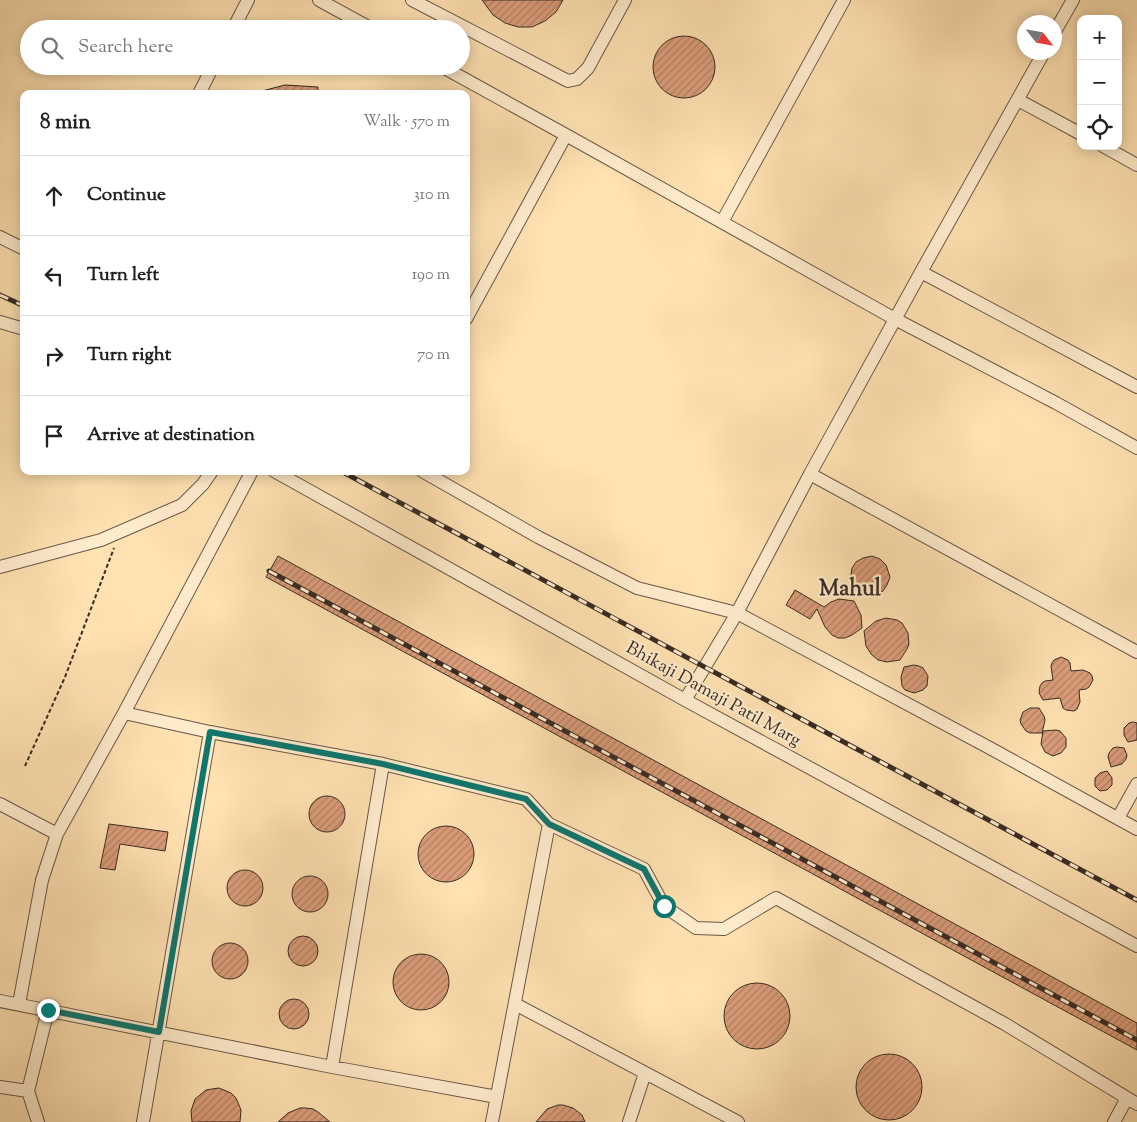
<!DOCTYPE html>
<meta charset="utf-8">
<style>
:root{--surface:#fff;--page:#f2f2f2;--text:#222;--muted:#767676;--line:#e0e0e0}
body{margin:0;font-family:"Sorts Mill Goudy",serif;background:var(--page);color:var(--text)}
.controls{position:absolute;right:15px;top:15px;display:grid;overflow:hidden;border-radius:10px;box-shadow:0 2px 12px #0003}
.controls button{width:45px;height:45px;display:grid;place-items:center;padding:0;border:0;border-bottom:1px solid var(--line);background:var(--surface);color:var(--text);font:25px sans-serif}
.compass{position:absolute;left:1017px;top:15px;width:45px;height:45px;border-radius:50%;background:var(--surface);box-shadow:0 2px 12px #0003;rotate:121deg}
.stop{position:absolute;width:15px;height:15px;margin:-11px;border:4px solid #0f766e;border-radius:50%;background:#fff}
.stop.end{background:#0f766e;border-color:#fff;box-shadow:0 1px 5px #0008}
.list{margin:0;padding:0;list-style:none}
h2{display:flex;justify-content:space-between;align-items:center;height:65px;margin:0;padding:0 20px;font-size:21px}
h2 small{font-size:16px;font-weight:400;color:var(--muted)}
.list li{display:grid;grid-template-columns:32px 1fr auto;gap:15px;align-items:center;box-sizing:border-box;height:80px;padding:0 20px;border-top:1px solid var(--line)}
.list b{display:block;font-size:19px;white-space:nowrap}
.list em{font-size:16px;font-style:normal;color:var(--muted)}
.icon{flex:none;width:28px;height:28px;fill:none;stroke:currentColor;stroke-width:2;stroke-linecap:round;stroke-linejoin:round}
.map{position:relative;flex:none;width:1137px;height:1122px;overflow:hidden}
.search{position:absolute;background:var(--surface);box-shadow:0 2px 12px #0003;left:20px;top:20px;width:450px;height:55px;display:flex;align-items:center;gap:12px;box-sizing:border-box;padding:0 18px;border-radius:28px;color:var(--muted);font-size:19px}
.panel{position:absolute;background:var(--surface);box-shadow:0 2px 12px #0003;left:20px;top:90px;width:450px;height:385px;border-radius:10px}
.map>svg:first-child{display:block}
.building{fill:url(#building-hatch);stroke:#382b23}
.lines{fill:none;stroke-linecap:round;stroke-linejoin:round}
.minor-casing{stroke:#6a5847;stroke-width:14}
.path{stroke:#382b23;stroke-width:2;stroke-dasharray:4 2.5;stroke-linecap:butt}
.minor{stroke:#ffeccd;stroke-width:12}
.rail-casing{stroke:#382b23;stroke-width:5}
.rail{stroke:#ffeccd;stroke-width:3;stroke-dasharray:9;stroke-linecap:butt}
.route{stroke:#0f766e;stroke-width:6}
.labels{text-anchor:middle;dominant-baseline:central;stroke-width:4.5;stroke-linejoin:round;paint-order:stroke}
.street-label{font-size:18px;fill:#382b23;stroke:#ffeccd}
.district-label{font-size:22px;font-weight:bold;fill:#382b23;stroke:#ffeccd}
</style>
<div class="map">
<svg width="1137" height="1122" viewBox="0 0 1137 1122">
<defs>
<pattern id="building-hatch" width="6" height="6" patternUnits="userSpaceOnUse" patternTransform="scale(1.25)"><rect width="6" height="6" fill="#db9d7a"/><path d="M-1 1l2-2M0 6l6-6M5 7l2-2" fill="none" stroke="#b38064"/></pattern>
</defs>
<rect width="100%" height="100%" fill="#ffe1b2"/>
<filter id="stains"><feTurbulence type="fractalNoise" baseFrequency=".004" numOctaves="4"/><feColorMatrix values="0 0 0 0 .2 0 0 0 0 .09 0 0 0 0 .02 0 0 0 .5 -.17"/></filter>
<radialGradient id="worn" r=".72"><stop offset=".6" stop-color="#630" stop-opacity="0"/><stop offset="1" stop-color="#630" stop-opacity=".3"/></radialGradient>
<path class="building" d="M 482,0 L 563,0 L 556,12 L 545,21 L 532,27 L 518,27 L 505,23 L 493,15 Z
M653 67a31 31 0 1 1 62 0a31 31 0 1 1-62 0Z
M 285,85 L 318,87 L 318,94 L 262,94 L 262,91 Z
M 278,556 L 1137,1023 L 1137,1050 L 266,577 Z
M 872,556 L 880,559 L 886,565 L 890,577 L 887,585 L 883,591 L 877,594 L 870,595 L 858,593 L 852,582 L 851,575 L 852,568 L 856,562 L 863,558 Z
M 795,590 L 824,607 L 831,602 L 839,599 L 854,601 L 861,615 L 862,628 L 852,635 L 845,638 L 838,638 L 832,635 L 825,627 L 817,609 L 810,619 L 786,605 Z
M 886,618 L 897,620 L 902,623 L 908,633 L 909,644 L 907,649 L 900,660 L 887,662 L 878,660 L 871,654 L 866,646 L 864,631 L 876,621 Z
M 1061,657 L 1068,660 L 1070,663 L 1071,671 L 1083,670 L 1090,673 L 1092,676 L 1093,680 L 1089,687 L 1086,689 L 1079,690 L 1080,702 L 1077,709 L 1074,711 L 1066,710 L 1063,708 L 1060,698 L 1043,700 L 1039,693 L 1040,686 L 1042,683 L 1045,681 L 1053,680 L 1051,666 L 1052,663 L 1054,660 Z
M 914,665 L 919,666 L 923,668 L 928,676 L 927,686 L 923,690 L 914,693 L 905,690 L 902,686 L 901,677 L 904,667 Z
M 1030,708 L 1039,708 L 1044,716 L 1045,720 L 1042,733 L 1030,733 L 1026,731 L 1021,724 L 1020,720 L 1023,712 Z
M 1133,722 L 1137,723 L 1137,740 L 1128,742 L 1124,735 L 1124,728 L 1129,723 Z
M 1056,730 L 1060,731 L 1066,738 L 1066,747 L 1061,753 L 1053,756 L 1045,752 L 1041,744 L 1043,731 Z
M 1117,747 L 1124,748 L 1127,755 L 1126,759 L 1122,764 L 1111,767 L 1108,757 L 1109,753 L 1113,748 Z
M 1107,771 L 1112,778 L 1112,785 L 1107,790 L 1100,791 L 1095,786 L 1095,778 L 1100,773 Z
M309 814a18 18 0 1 1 36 0a18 18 0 1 1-36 0Z
M 109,824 L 168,832 L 165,851 L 120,844 L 115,870 L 100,868 Z
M418 854a28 28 0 1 1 56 0a28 28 0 1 1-56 0Z
M227 888a18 18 0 1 1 36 0a18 18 0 1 1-36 0Z
M292 894a18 18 0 1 1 36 0a18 18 0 1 1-36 0Z
M288 951a15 15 0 1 1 30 0a15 15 0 1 1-30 0Z
M212 961a18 18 0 1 1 36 0a18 18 0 1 1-36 0Z
M393 982a28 28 0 1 1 56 0a28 28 0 1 1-56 0Z
M724 1016a33 33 0 1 1 66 0a33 33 0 1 1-66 0Z
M279 1014a15 15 0 1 1 30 0a15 15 0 1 1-30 0Z
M856 1087a33 33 0 1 1 66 0a33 33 0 1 1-66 0Z
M 219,1088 L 231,1093 L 236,1098 L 241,1110 L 240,1122 L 192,1122 L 191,1111 L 195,1099 L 206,1090 L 212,1089 Z
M 558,1105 L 563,1105 L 573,1108 L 582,1115 L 585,1122 L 536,1122 L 547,1109 Z
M 300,1108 L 306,1108 L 313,1109 L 318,1112 L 330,1122 L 278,1122 L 288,1113 Z"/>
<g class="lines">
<g class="minor-casing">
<path id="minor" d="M 319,0 L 372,29
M 412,0 L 568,81 L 577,79 L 588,68 L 625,0
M 233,29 L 248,0
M 1054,33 L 1073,0
M 1044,52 L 921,272 L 810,474 L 1137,652
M 441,66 L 566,135 L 895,319 L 1056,403 L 1137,448
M 199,94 L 213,66
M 1018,100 L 1081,134
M 1103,146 L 1137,165
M 722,222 L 844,0
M 0,237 L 24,249
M 921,272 L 1137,387
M 466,319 L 566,135
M 0,322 L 24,329
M 274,471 L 685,700 L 1137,946
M 422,471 L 538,537 L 637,588 L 737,613 L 988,747 L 1137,829
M 0,567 L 101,540 L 182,505 L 203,484 L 212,471
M 685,700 L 737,613 L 810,474
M 124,713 L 210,732 L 383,764 L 526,799 L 549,824 L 644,869 L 664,906 L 696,928 L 724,929 L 776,898 L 1005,1024 L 1137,1104
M 0,804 L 57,834 L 124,713 L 252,471
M 1118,818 L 1137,784
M 0,1001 L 332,1067 L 497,1097
M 19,1004 L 42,880 L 57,834
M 515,1004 L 738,1122
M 332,1067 L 383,764
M 0,1087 L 28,1091
M 38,1122 L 28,1091 L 48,1010
M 143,1122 L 210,732
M 492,1122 L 549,824
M 629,1122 L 645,1073
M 1114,1122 L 1127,1098"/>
</g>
<path class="path" d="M 25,766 L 65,677 L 114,548"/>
<use href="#minor" class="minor"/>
<g class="rail-casing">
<path id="rail" d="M 0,295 L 24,306
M 341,471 L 1137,900
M 269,571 L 1137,1040"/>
</g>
<use href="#rail" class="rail"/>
</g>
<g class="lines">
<path class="route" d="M 48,1010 L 159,1032 L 210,732 L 383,764 L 526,799 L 549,824 L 644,869 L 664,906"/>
</g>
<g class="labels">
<g class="street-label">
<text transform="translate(713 695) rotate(29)">Bhikaji Damaji Patil Marg</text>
</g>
<g class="district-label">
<text x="850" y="590">Mahul</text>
</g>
</g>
<rect width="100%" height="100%" filter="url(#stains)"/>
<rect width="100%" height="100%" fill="url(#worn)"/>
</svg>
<div class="controls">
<button>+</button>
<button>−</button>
<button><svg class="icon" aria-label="locate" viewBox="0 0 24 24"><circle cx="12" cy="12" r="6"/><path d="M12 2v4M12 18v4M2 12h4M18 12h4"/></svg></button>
</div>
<svg class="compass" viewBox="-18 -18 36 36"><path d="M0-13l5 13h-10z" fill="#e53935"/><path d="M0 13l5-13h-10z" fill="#767676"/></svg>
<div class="stop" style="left:664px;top:906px"></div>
<div class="stop end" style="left:48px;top:1010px"></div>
<div class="search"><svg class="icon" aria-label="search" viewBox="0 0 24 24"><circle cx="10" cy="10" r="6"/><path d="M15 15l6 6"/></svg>Search here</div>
<section class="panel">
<h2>8 min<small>Walk · 570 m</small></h2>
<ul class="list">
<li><svg class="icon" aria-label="ahead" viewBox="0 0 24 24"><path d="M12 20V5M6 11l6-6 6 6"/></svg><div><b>Continue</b></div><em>310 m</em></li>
<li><svg class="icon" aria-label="left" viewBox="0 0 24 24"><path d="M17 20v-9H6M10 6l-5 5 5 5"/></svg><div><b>Turn left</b></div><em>190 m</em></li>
<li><svg class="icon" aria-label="right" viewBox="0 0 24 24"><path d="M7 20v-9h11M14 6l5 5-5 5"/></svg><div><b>Turn right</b></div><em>70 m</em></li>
<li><svg class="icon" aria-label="arrive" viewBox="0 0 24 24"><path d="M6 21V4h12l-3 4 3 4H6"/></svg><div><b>Arrive at destination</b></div></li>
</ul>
</section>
</div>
